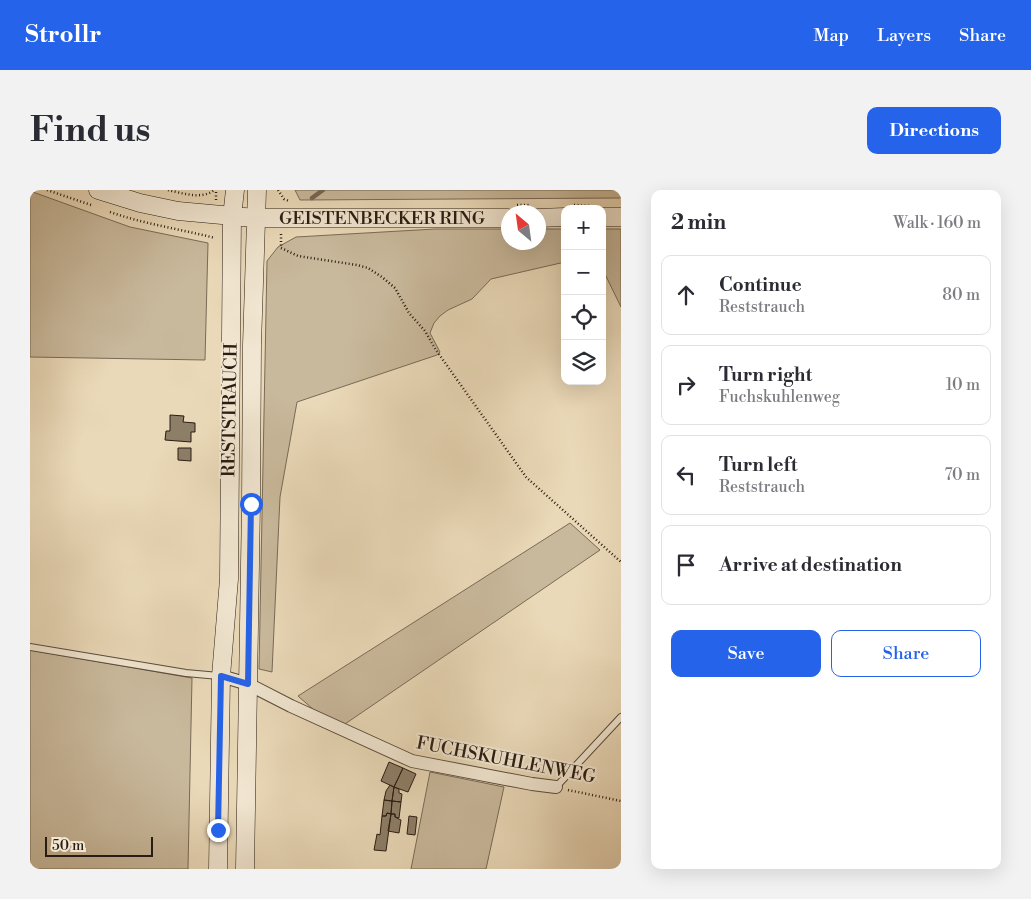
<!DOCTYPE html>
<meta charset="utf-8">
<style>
:root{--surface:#fff;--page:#f2f2f3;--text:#2b2b33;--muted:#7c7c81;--line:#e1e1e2;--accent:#2563eb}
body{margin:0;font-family:"Libre Bodoni",serif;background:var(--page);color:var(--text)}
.controls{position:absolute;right:15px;top:15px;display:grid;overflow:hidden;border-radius:10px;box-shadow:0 5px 20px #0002}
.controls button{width:45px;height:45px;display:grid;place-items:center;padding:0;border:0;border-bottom:1px solid var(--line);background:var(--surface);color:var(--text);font:25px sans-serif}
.compass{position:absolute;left:471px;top:15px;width:45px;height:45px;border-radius:50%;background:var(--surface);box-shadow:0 5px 20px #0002;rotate:331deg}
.scale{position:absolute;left:15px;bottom:12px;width:108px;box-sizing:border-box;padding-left:5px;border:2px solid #291c12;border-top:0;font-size:14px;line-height:18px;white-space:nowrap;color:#291c12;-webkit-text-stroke:4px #f1e6d1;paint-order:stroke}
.stop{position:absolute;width:15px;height:15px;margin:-11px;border:4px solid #2563eb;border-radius:50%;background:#fff}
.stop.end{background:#2563eb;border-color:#fff;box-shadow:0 1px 5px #0008}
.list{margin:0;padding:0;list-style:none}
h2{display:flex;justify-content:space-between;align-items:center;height:65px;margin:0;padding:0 20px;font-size:21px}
h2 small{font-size:16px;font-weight:400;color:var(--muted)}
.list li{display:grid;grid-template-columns:32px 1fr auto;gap:15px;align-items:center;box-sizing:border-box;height:80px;margin:0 10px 10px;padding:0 10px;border:1px solid var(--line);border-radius:10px}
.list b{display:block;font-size:19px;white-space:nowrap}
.list p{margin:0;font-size:16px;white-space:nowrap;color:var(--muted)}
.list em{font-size:16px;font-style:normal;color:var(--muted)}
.actions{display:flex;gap:10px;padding:15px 20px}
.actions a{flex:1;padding:11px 0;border:1px solid var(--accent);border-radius:10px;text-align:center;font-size:18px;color:var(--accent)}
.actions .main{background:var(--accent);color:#fff}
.icon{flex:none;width:28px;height:28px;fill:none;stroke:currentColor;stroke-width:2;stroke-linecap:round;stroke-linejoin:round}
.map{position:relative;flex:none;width:591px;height:679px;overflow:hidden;border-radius:10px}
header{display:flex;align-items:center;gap:30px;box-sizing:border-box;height:70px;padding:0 25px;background:var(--accent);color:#fff}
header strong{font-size:24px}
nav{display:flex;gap:28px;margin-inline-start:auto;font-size:18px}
.intro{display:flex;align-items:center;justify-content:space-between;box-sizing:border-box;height:120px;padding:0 30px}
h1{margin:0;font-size:35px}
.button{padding:12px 22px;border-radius:10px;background:var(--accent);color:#fff;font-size:18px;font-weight:700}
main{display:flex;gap:30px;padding:0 30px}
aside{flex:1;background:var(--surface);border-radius:10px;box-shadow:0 5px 20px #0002}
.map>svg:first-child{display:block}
.green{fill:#c9b99c;stroke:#796a57}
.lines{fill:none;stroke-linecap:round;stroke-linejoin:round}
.stream{stroke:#756754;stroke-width:4.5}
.building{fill:#8d7e68;stroke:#291c12}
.service-casing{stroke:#594b3c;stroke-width:8}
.minor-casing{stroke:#594b3c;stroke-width:14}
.secondary-casing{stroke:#291c12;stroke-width:19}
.path{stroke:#291c12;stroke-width:2.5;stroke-dasharray:1 2.5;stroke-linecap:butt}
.service{stroke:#f1e6d1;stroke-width:6}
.minor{stroke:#f1e6d1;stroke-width:12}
.secondary{stroke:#f1e6d1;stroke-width:18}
.route{stroke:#2563eb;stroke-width:6}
.labels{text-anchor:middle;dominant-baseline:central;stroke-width:4;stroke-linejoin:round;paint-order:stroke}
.street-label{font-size:18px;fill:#291c12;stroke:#f1e6d1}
</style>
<header>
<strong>Strollr</strong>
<nav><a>Map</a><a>Layers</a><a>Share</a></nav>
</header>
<div class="intro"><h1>Find us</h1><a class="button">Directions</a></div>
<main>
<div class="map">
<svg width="591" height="679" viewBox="0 0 591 679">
<rect width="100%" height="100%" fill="#ead9b8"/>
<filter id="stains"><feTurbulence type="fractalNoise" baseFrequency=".004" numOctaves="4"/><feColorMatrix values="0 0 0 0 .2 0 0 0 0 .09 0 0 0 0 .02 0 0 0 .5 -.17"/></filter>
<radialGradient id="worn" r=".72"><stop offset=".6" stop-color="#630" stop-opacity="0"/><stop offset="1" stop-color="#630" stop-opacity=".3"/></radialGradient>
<path class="green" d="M 265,0 L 591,0 L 591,8 L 270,10 Z
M 0,1 L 100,37 L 178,53 L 175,170 L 0,167 Z
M 405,39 L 478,39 L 478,52 L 508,52 L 509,39 L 535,39 L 535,72 L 461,89 L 442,109 L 418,120 L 410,126 L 404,133 L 400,143 L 410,162 L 407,165 L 267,212 L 250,307 L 242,482 L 229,479 L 237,71 L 248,57 L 266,47 Z
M 572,39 L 591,39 L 591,117 L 572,78 Z
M 540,333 L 570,360 L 315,534 L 284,520 L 268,506 Z
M 0,460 L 162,488 L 158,679 L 0,679 Z
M 400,582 L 474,597 L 456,679 L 381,679 Z"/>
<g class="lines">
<path class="stream" d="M 282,8 L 293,0"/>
</g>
<path class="building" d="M 140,225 L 154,226 L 153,232 L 165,233 L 165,242 L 161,242 L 161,252 L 135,250 L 136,241 L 140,241 Z
M 148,258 L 161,258 L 161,271 L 148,270 Z
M 359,572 L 373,578 L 364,597 L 351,591 Z
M 373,578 L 386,584 L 378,602 L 364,597 Z
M 360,595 L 364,597 L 362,611 L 354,610 L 356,601 Z
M 364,597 L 369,599 L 369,603 L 372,604 L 371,612 L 362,611 Z
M 354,610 L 362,611 L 361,624 L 357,623 L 356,626 L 352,626 Z
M 362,611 L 371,612 L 369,628 L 365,627 L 365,624 L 361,624 Z
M 357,623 L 361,624 L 356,661 L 344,660 L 347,644 L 350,645 L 352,626 L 356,626 Z
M 361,624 L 365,624 L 365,627 L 371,630 L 369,643 L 358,641 Z
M 379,626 L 387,627 L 385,645 L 377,644 Z"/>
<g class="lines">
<g class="service-casing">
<path id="service" d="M 0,457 L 156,483 L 189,486
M 526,597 L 591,527"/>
</g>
<g class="minor-casing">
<path id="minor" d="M 191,486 L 218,494 L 261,516 L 382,571 L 502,594 L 526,597"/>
</g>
<g class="secondary-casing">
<path id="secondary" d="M 68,0 L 110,13 L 148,21 L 225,28 L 478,28
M 572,27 L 591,27
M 508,28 L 535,27
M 188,679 L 191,486 L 199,389 L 202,27 L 205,0
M 215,679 L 221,314 L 222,155 L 227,0"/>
</g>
<path class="path" d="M 17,0 L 61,15
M 138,0 C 152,3 172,10 184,0
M 248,0 L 254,9 L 259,11
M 186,10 L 186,0
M 487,15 L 499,15
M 544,15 L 561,16
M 80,22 C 114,34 150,39 185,48
M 251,44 L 251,58 L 268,66 L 327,75 L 338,78 L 352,87 L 365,98 L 379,123 L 395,141 L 406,160 L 496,287 L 591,372
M 538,600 L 591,611"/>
<use href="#service" class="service"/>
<use href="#minor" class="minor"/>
<use href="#secondary" class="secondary"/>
</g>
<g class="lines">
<path class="route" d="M 188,640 L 191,486 L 218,494 L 221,314"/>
</g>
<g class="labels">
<g class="street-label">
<text x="352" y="28">GEISTENBECKER RING</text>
<text transform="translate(200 220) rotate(-89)">RESTSTRAUCH</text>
<text transform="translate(476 570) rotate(11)">FUCHSKUHLENWEG</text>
</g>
</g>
<rect width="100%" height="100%" filter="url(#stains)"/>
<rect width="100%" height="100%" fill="url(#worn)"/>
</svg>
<div class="controls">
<button>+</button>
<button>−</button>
<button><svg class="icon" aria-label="locate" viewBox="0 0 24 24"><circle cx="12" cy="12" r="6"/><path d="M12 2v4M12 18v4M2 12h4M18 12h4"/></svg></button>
<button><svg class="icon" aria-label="layers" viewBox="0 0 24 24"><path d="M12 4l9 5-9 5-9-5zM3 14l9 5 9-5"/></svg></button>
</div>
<svg class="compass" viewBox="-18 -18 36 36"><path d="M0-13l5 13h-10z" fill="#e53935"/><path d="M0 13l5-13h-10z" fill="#7c7c81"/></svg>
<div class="scale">50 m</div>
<div class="stop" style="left:221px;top:314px"></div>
<div class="stop end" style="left:188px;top:640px"></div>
</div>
<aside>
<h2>2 min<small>Walk · 160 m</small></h2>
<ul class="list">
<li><svg class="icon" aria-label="ahead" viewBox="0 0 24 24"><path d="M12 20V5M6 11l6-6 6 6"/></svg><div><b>Continue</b><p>Reststrauch</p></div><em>80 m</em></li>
<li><svg class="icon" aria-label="right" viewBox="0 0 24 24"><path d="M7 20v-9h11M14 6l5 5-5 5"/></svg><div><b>Turn right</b><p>Fuchskuhlenweg</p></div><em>10 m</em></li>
<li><svg class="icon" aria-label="left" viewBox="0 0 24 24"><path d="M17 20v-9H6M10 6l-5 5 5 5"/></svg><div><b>Turn left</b><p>Reststrauch</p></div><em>70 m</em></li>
<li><svg class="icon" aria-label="arrive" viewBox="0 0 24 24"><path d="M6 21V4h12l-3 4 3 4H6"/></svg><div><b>Arrive at destination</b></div></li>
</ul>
<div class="actions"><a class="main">Save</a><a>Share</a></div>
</aside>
</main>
